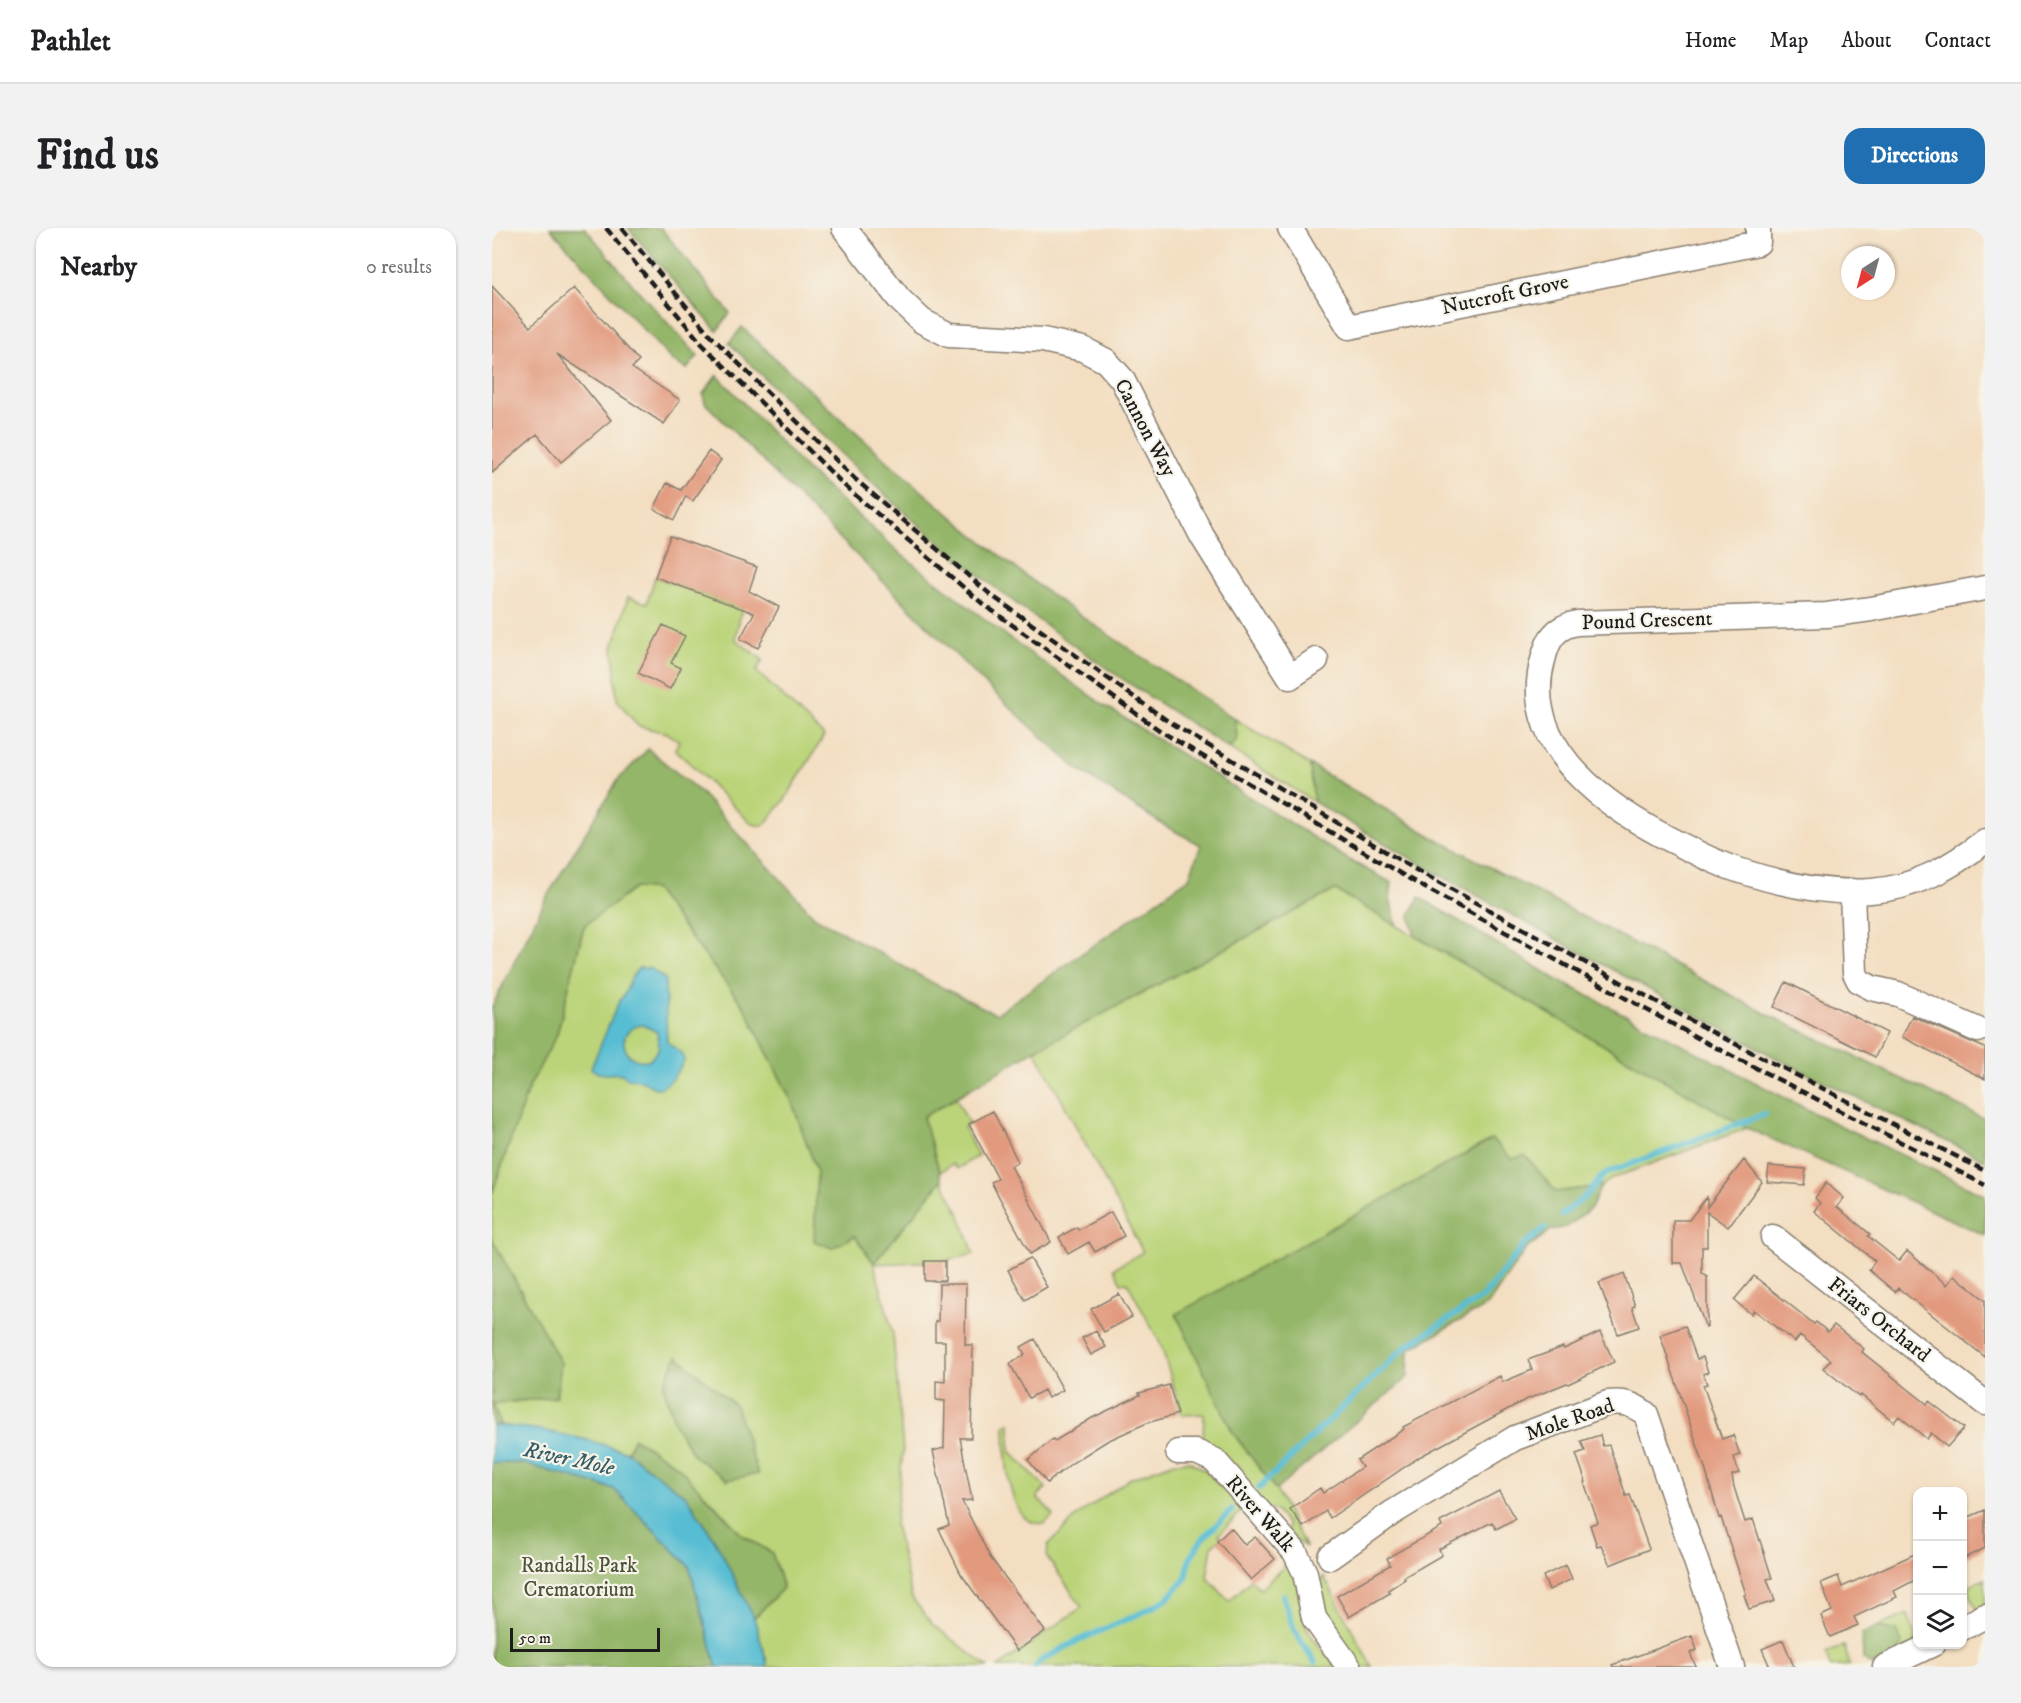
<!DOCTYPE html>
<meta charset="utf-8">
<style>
:root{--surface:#fff;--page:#f2f2f2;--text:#202124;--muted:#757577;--line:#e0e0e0;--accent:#1f6fb2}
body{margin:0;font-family:"IM FELL DW Pica",serif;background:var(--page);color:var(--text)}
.controls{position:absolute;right:18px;bottom:18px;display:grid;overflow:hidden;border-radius:12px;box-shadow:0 2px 4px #0004}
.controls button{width:54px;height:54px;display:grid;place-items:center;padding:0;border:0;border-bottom:2px solid var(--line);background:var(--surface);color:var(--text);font:30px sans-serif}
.compass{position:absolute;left:1349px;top:18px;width:54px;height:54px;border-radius:50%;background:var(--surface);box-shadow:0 2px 4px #0004;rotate:216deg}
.scale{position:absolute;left:18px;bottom:15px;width:150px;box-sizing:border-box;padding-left:6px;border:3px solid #1c1c1c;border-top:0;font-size:16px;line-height:21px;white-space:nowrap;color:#1c1c1c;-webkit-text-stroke:4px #f7f3e8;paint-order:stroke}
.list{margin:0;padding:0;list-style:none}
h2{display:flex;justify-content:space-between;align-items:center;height:78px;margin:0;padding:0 24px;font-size:26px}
h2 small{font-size:20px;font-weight:400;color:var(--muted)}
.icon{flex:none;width:33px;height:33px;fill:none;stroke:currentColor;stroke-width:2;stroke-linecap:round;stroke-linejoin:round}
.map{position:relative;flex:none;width:1493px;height:1439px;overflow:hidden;border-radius:18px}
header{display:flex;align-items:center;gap:36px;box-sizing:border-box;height:84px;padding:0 30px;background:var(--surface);border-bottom:2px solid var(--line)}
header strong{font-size:28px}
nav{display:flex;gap:33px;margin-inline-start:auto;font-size:21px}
.intro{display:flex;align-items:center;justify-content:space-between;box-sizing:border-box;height:144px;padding:0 36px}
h1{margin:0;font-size:42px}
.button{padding:15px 27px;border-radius:18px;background:var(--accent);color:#fff;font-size:21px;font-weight:700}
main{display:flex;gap:36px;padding:0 36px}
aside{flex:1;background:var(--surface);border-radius:18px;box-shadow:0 2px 4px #0004}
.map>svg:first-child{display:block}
.green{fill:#bbd479;stroke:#6c784a;stroke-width:1.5}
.forest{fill:#94b669;stroke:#586942;stroke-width:1.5}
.water{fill:#56bdd3;stroke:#396c78;stroke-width:1.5;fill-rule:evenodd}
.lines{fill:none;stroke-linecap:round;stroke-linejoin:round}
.stream{stroke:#56bdd3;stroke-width:6}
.building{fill:#e29a7e}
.minor-casing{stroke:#887d6e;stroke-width:27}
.minor{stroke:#fff;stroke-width:24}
.rail{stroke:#1c1c1c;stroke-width:4.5;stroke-dasharray:9 4.5;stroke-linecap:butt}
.labels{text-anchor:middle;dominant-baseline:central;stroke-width:4.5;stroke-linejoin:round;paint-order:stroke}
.street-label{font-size:21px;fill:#1c1c1c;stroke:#f7f3e8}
.park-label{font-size:21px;fill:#4c5338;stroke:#f7f3e8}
.water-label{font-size:22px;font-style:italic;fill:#335c65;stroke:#f7f3e8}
</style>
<header>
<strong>Pathlet</strong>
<nav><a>Home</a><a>Map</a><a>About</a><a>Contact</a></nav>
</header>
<div class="intro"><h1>Find us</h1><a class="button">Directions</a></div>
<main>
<aside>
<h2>Nearby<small>0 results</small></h2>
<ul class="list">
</ul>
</aside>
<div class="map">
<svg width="1493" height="1439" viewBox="0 0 1493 1439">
<rect width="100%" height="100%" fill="#f7f3e8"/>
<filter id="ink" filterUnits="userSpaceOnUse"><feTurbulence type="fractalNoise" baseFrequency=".0167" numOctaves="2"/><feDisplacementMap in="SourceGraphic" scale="12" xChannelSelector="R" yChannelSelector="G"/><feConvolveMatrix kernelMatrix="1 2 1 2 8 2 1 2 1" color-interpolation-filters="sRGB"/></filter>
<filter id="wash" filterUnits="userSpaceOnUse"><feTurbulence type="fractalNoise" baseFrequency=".008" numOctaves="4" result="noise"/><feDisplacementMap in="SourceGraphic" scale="24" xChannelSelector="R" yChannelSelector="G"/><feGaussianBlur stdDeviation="1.35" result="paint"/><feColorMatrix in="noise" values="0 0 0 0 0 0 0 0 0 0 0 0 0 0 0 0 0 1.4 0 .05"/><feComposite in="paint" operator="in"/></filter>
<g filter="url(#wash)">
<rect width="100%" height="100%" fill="#f3dec1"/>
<path class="green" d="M 163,349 L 250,380 L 243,411 L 271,432 L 264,443 L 332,508 L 292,573 L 271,598 L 260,596 L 183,521 L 187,513 L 175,505 L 146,498 L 125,472 L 121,420 L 136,369 L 155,375 Z
M 743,491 L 818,537 L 822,574 L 737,520 L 745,511 Z
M 143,660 L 162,661 L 253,780 L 300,874 L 325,944 L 323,1013 L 363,1008 L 382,1035 L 450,952 L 467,985 L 482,1026 L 453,1033 L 382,1036 L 401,1106 L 411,1223 L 403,1297 L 420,1370 L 441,1397 L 496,1439 L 274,1439 L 275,1434 L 262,1390 L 291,1360 L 280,1325 L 250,1307 L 217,1270 L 142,1210 L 135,1224 C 93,1211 52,1202 8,1197 L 1,1176 L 64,1169 L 69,1136 L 0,1011 L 0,966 L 36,861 L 65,806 L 92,698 Z
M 843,662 L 1255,900 L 1121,950 L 1109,958 L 1064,964 L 1033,928 L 684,1086 L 741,1205 L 784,1262 L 814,1320 L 794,1304 L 796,1297 L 783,1282 L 773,1281 L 711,1215 L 712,1186 L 690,1187 L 669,1117 L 635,1054 L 629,1055 L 622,1040 L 651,1024 L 543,822 Z
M 464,870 L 477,896 L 472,899 L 486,928 L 465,941 L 461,936 L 448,944 L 430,889 Z
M 518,1195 L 518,1223 L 554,1260 L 545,1269 L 562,1287 L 552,1296 C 543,1295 536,1294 530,1287 C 514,1267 513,1223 513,1198 Z
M 697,1233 L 713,1242 L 727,1256 L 735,1260 L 753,1280 L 727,1306 L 729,1309 L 720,1318 L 715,1349 L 737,1373 L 759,1352 L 768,1361 L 796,1335 L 804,1352 L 814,1398 L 821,1410 L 845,1439 L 506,1439 L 590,1379 L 555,1329 L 556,1317 L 585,1288 L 637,1251 L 683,1234 Z
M 832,1349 L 880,1439 L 865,1439 L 834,1397 L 826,1355 Z
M 1493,1350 L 1493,1381 L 1486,1384 L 1475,1359 Z
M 1416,1386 L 1425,1415 L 1409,1424 L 1404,1403 L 1385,1399 Z
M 1352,1418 L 1358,1437 L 1338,1439 L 1334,1425 Z"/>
<path class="forest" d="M 58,0 L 93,0 L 141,57 L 206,128 L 195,141 L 181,134 Z
M 136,0 L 169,0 L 238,85 L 225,103 Z
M 250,99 C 348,192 447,283 555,364 C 616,408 681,449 743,491 L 745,511 L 737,520 C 644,461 551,400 466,330 C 385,264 311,189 237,115 Z
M 225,147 L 312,239 L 410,327 L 517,410 L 613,478 L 857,632 L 900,655 L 898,671 L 905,698 L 843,662 L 543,822 L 431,889 L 450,952 L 382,1035 L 363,1008 L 340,1020 L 322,1013 L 325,944 L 300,874 L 253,780 L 162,661 L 143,660 L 92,698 L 65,806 L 36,861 L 0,966 L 0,779 L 54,670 L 125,553 L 156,521 L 207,563 L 323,689 L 439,754 L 504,786 L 697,650 L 709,617 L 673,598 L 585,541 L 492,455 L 213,175 L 211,166 Z
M 818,537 L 941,609 L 1275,786 L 1493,891 L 1493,932 L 1292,834 L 1082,721 L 937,641 L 822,574 Z
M 927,669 L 1064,751 L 1326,887 L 1493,967 L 1493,1007 L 1255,900 L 923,708 L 918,687 Z
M 1000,911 L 1020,931 L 1033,927 L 1064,964 L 1109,958 L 1100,979 L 1075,999 L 1059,1002 L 1033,1022 L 996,1077 L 917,1121 L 916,1149 L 784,1262 L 741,1205 L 684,1086 Z
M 0,1011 L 69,1135 L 64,1169 L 1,1176 L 8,1197 L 0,1197 Z
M 185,1128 L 244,1178 L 266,1246 L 235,1252 L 202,1228 L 183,1197 L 171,1157 Z
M 142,1210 L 186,1238 L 250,1307 L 280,1325 L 291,1360 L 262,1390 L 225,1316 L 195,1269 L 135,1224 Z
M 0,1235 L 29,1235 L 122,1261 L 197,1338 L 225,1439 L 0,1439 Z
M 1385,1399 L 1404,1403 L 1410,1415 L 1408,1426 L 1380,1437 L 1371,1431 L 1370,1406 Z"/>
<path class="water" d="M 147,740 L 158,740 L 173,751 L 175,814 L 191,826 L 192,833 C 187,842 174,865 161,859 C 152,854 145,850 134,850 L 131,846 C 120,844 108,850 99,840 L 127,773 C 139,762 133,753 147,740 ZM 151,797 L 165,804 L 167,820 L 158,832 C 128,838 122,799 151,797 Z
M 0,1197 L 44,1201 L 96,1212 L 135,1224 L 195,1269 L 225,1316 L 262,1390 L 275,1434 L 274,1439 L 225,1439 L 197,1338 L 122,1261 L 29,1235 L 0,1235 Z"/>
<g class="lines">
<path class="stream" d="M 1070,987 L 1095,967 L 1112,946 L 1273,886
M 767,1260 L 912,1120 L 992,1068 L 1032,1017 L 1053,1000
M 791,1367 L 802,1402 L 823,1434
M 543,1439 L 550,1432 L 585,1413 L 649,1385 L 674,1372 L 694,1350 L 698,1330 L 711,1310 L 740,1282"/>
</g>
<g id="blocks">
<path class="building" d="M 0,58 L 38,99 L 82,60 L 147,133 L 140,140 L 188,172 L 172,196 L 65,126 L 119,192 L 69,234 L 45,206 L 0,245 Z
M 217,223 L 229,232 L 201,273 L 194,268 L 182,292 L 162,281 L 175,255 L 189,262 Z
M 178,308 L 265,339 L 257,363 L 287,379 L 266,420 L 248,411 L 262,385 L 163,349 Z
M 171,397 L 193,408 L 179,435 L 189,440 L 178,461 L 146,445 Z
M 1294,754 L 1395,805 L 1383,829 L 1282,779 Z
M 1420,788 L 1493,820 L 1493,851 L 1410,809 Z
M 501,883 L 526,934 L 519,938 L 559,1014 L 538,1026 L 499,954 L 506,951 L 477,896 Z
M 1252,932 L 1270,954 L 1236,999 L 1215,984 L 1215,1019 L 1210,1019 L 1210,1045 L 1215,1049 L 1215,1099 L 1214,1100 L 1190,1035 L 1181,1035 L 1181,992 L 1197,992 L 1215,969 L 1215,979 Z
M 1277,938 L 1314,941 L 1312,957 L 1275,954 Z
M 1334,955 L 1352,970 L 1345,979 L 1378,1006 L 1376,1008 L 1407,1033 L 1415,1023 L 1455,1057 L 1462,1047 L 1493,1072 L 1493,1129 L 1406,1060 L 1403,1064 L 1377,1042 L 1383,1033 L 1322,983 L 1328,975 L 1323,970 Z
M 619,984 L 632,1008 L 603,1024 L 597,1014 L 576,1026 L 567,1009 L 585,999 L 586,1002 Z
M 538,1030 L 555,1059 L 533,1072 L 516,1042 Z
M 433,1033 L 453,1033 L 453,1053 L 433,1053 Z
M 1132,1046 L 1143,1078 L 1140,1079 L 1147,1099 L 1126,1106 L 1107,1055 Z
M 1262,1048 L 1322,1096 L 1324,1094 L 1336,1104 L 1342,1097 L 1372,1121 L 1370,1124 L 1435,1176 L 1437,1173 L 1472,1200 L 1455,1219 L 1439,1205 L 1435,1211 L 1407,1188 L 1402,1194 L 1369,1167 L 1367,1169 L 1331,1140 L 1339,1132 L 1308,1107 L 1303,1114 L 1262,1082 L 1259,1086 L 1242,1072 Z
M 447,1056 L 474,1056 L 473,1117 L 481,1117 L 479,1210 L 468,1210 L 480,1272 L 470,1273 L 498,1329 L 553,1403 L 525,1423 L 469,1346 L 447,1301 L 457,1297 L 441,1223 L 452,1220 L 453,1173 L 444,1172 L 444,1153 L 453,1154 L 453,1113 L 443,1113 L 443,1093 L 446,1093 Z
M 627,1066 L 640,1089 L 612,1104 L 599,1081 Z
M 1193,1098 L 1205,1131 L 1211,1129 L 1216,1144 L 1211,1146 L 1215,1156 L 1211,1157 L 1230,1211 L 1241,1207 L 1248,1227 L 1242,1229 L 1247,1245 L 1240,1247 L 1242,1259 L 1253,1294 L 1261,1291 L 1280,1350 L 1275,1351 L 1283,1373 L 1257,1381 L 1252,1367 L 1254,1366 L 1229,1289 L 1227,1290 L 1213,1240 L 1168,1107 Z
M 604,1103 L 614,1119 L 599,1127 L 590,1110 Z
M 1108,1104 L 1122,1134 L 1076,1156 L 1075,1155 L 1031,1173 L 929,1228 L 838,1290 L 834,1283 L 811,1299 L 798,1281 L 828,1260 L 831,1265 L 870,1239 L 865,1232 L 912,1201 L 911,1199 L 1008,1148 L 1011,1154 L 1040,1142 L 1036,1132 L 1071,1119 L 1072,1121 Z
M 543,1111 L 571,1162 L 556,1170 L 552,1162 L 537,1170 L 518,1136 L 533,1127 L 529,1119 Z
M 677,1157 L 686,1186 L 655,1195 L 615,1213 L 580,1235 L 555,1255 L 536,1232 L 561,1211 L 563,1213 L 600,1190 L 648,1167 L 647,1165 Z
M 1108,1207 L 1111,1218 L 1117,1217 L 1134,1268 L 1138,1267 L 1157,1321 L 1118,1337 L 1109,1317 L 1105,1318 L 1098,1297 L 1106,1294 L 1092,1254 L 1094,1254 L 1084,1226 L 1093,1223 L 1089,1213 Z
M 1007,1263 L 1023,1291 L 1004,1301 L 1000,1294 L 947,1321 L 950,1327 L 912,1349 L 913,1351 L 896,1362 L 898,1365 L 857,1389 L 845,1368 L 898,1337 L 895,1330 L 950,1299 L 948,1294 Z
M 1493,1282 L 1493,1320 L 1470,1331 L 1470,1292 Z
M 739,1300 L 753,1317 L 763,1309 L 783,1331 L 759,1352 L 725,1313 Z
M 1425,1325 L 1425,1351 L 1402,1363 L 1405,1369 L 1362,1389 L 1366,1397 L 1338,1409 L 1329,1388 L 1340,1383 L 1329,1355 L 1346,1348 L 1350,1359 Z
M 1074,1337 L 1080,1351 L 1057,1362 L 1051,1348 Z
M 1200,1408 L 1205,1422 L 1198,1425 L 1204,1439 L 1121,1439 L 1120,1437 Z
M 1291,1412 L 1302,1439 L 1278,1439 L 1270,1421 Z"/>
</g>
</g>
<g filter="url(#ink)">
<use href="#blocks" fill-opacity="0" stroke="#887d6e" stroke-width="1.5"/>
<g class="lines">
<g class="minor-casing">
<path id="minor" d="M 352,0 L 408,72 L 430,93 L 457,107 L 551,112 L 591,121 L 614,133 L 630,151 L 710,308 L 798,449 L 824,432
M 798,0 L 857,99 L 1266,15 L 1266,0
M 1493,360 L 1379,381 L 1335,387 L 1085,395 C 1063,399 1056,411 1051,432 C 1026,521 1120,583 1187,616 C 1207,626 1227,637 1249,643 C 1289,656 1336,666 1379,663 C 1423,660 1459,639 1493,613
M 1360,663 L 1363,745 L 1367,753 L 1380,760 L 1406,766 L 1486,802
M 1281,1009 L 1493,1175
M 686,1224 L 704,1224 L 722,1232 L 803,1324 L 813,1345 L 822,1390 L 857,1439
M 838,1329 L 900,1285 L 1023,1210 L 1116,1175 C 1132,1173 1141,1176 1154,1186 L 1240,1439
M 1470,1400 L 1493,1388
M 1393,1439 L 1441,1416"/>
</g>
<use href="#minor" class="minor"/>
<path class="rail" d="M 114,0 L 210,116 L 355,260 L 491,376 L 670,504 L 926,656 L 1215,815 L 1493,957
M 130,0 L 218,107 L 363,251 L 499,367 L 677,494 L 926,643 L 1220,804 L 1493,943"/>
</g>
</g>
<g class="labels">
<g class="street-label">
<text transform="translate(1013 67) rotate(-12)">Nutcroft Grove</text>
<text transform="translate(653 200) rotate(62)">Cannon Way</text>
<text transform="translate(1155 393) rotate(-2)">Pound Crescent</text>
<text transform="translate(1387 1092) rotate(38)">Friars Orchard</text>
<text transform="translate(1078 1192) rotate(-19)">Mole Road</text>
<text transform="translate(768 1286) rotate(49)">River Walk</text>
</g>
<g class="park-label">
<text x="87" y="1338">Randalls Park<tspan x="87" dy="24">Crematorium</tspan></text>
</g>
<g class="water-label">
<text transform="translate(77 1231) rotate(12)">River Mole</text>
</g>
</g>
</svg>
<div class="controls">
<button>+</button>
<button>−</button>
<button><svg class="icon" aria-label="layers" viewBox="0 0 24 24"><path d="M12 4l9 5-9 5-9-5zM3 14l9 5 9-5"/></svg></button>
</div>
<svg class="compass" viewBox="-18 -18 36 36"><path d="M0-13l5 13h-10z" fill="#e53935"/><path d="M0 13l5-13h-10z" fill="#757577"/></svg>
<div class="scale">50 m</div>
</div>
</main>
